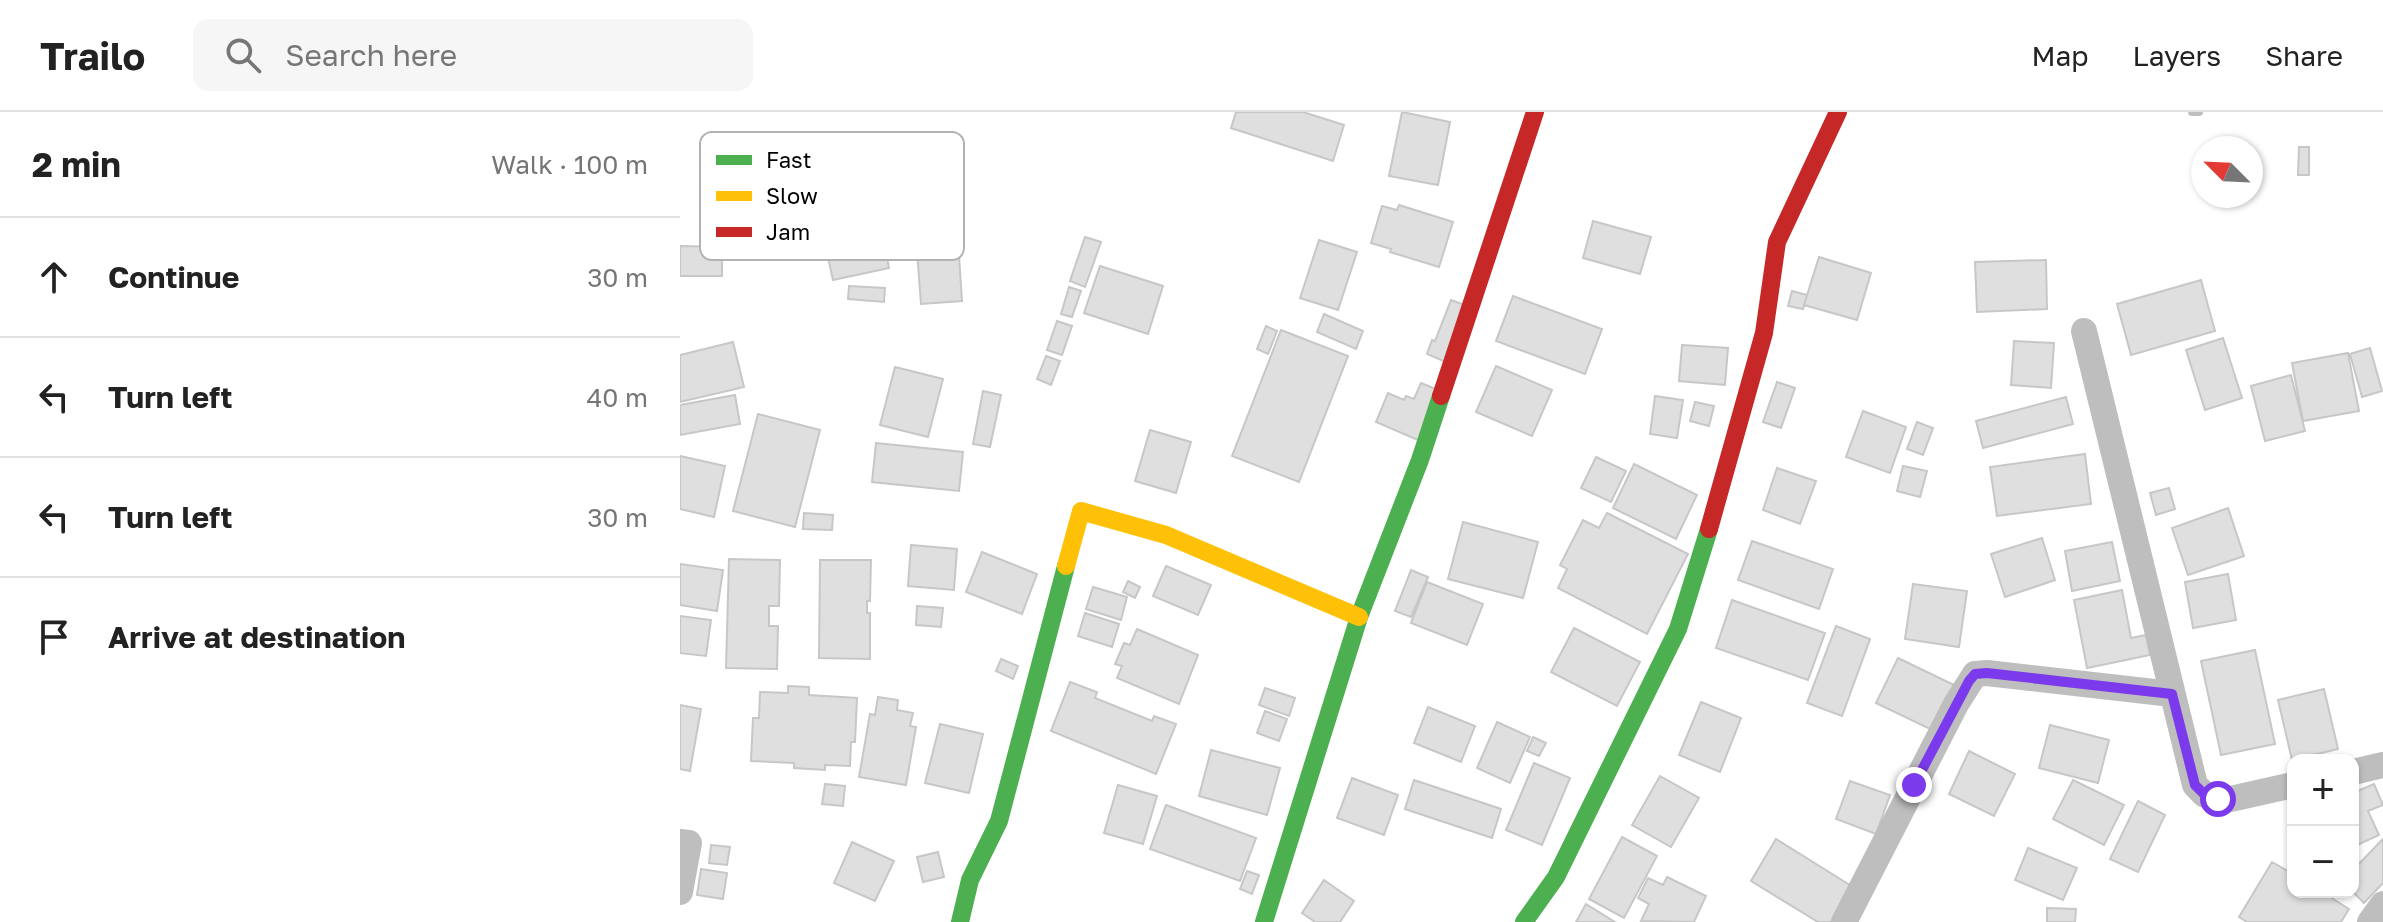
<!DOCTYPE html>
<meta charset="utf-8">
<style>
:root{--surface:#fff;--page:#f6f6f6;--text:#222;--muted:#767676;--line:#e0e0e0}
body{margin:0;font-family:"Golos Text",sans-serif;background:var(--page);color:var(--text)}
.controls{position:absolute;right:24px;bottom:24px;display:grid;overflow:hidden;border-radius:16px;box-shadow:0 2px 6px #0004}
.controls button{width:72px;height:72px;display:grid;place-items:center;padding:0;border:0;border-bottom:2px solid var(--line);background:var(--surface);color:var(--text);font:40px sans-serif}
.compass{position:absolute;left:1511px;top:24px;width:72px;height:72px;border-radius:50%;background:var(--surface);box-shadow:0 2px 6px #0004;rotate:294deg}
.stop{position:absolute;width:24px;height:24px;margin:-18px;border:6px solid #7c3aed;border-radius:50%;background:#fff}
.stop.end{background:#7c3aed;border-color:#fff;box-shadow:0 2px 8px #0008}
.list{margin:0;padding:0;list-style:none}
h2{display:flex;justify-content:space-between;align-items:center;height:104px;margin:0;padding:0 32px;font-size:34px}
h2 small{font-size:26px;font-weight:400;color:var(--muted)}
.list li{display:grid;grid-template-columns:52px 1fr auto;gap:24px;align-items:center;box-sizing:border-box;height:120px;padding:0 32px;border-top:2px solid var(--line)}
.list b{display:block;font-size:30px;white-space:nowrap}
.list em{font-size:26px;font-style:normal;color:var(--muted)}
.icon{flex:none;width:44px;height:44px;fill:none;stroke:currentColor;stroke-width:2;stroke-linecap:round;stroke-linejoin:round}
.map{position:relative;flex:none;width:1703px;height:810px;overflow:hidden}
header{display:flex;align-items:center;gap:48px;box-sizing:border-box;height:112px;padding:0 40px;background:var(--surface);border-bottom:2px solid var(--line)}
header strong{font-size:38px}
nav{display:flex;gap:44px;margin-inline-start:auto;font-size:28px}
.search{width:560px;height:72px;background:var(--page);display:flex;align-items:center;gap:20px;box-sizing:border-box;padding:0 28px;border-radius:16px;color:var(--muted);font-size:30px}
main{display:flex}
aside{flex:1;background:var(--surface)}
.map>svg:first-child{display:block}
.lines{fill:none;stroke-linecap:round;stroke-linejoin:round}
.stream{stroke:#bfbfbf;stroke-width:8}
.building{fill:#dfdfdf;stroke:#c7c7c7;stroke-width:2}
.street{stroke:#bebebe;stroke-width:26}
.fast{stroke:#4caf50;stroke-width:18}
.slow{stroke:#ffc107;stroke-width:18}
.jam{stroke:#c62828;stroke-width:18}
.route{stroke:#7c3aed;stroke-width:10}
.key{fill:#fff;stroke:#b2b2b2;stroke-width:2}
.key-label{font-size:22px;fill:#000}
</style>
<header>
<strong>Trailo</strong>
<div class="search"><svg class="icon" aria-label="search" viewBox="0 0 24 24"><circle cx="10" cy="10" r="6"/><path d="M15 15l6 6"/></svg>Search here</div>
<nav><a>Map</a><a>Layers</a><a>Share</a></nav>
</header>
<main>
<aside>
<h2>2 min<small>Walk · 100 m</small></h2>
<ul class="list">
<li><svg class="icon" aria-label="ahead" viewBox="0 0 24 24"><path d="M12 20V5M6 11l6-6 6 6"/></svg><div><b>Continue</b></div><em>30 m</em></li>
<li><svg class="icon" aria-label="left" viewBox="0 0 24 24"><path d="M17 20v-9H6M10 6l-5 5 5 5"/></svg><div><b>Turn left</b></div><em>40 m</em></li>
<li><svg class="icon" aria-label="left" viewBox="0 0 24 24"><path d="M17 20v-9H6M10 6l-5 5 5 5"/></svg><div><b>Turn left</b></div><em>30 m</em></li>
<li><svg class="icon" aria-label="arrive" viewBox="0 0 24 24"><path d="M6 21V4h12l-3 4 3 4H6"/></svg><div><b>Arrive at destination</b></div></li>
</ul>
</aside>
<div class="map">
<svg width="1703" height="810" viewBox="0 0 1703 810">
<rect width="100%" height="100%" fill="#fff"/>
<g class="lines">
<path class="stream" d="M 1512,0 L 1519,0"/>
</g>
<path class="building" d="M 556,0 L 623,0 L 664,13 L 653,49 L 551,16 Z
M 722,0 L 770,10 L 758,73 L 709,64 Z
M 1619,35 L 1629,35 L 1629,63 L 1618,63 Z
M 275,83 L 282,189 L 241,192 L 233,87 Z
M 719,93 L 773,110 L 759,155 L 710,140 L 711,137 L 691,131 L 702,94 L 717,98 Z
M 913,109 L 971,125 L 960,162 L 903,146 Z
M 201,115 L 209,156 L 153,168 L 144,127 Z
M 405,125 L 421,130 L 405,175 L 390,169 Z
M 639,128 L 677,140 L 658,198 L 620,186 Z
M 0,134 L 42,135 L 42,164 L 0,164 Z
M 1139,145 L 1191,161 L 1177,208 L 1124,193 Z
M 1366,148 L 1367,197 L 1297,200 L 1295,150 Z
M 420,154 L 483,174 L 468,222 L 404,201 Z
M 1521,168 L 1535,219 L 1451,243 L 1437,192 Z
M 169,174 L 205,176 L 204,190 L 168,187 Z
M 389,175 L 401,179 L 392,205 L 381,202 Z
M 1112,179 L 1127,183 L 1123,197 L 1108,194 Z
M 833,184 L 922,217 L 905,262 L 816,229 Z
M 771,188 L 790,195 L 768,251 L 747,242 L 752,228 L 755,229 Z
M 644,202 L 683,219 L 676,237 L 637,220 Z
M 377,209 L 392,214 L 382,243 L 367,238 Z
M 586,214 L 597,219 L 588,242 L 577,237 Z
M 601,218 L 668,244 L 619,370 L 552,344 Z
M 1543,226 L 1562,286 L 1525,298 L 1506,238 Z
M 1334,229 L 1374,231 L 1371,276 L 1331,273 Z
M 53,230 L 64,275 L 0,290 L 0,243 Z
M 1002,233 L 1048,236 L 1045,273 L 999,269 Z
M 1690,236 L 1702,279 L 1682,285 L 1670,242 Z
M 1668,241 L 1679,299 L 1623,309 L 1612,251 Z
M 366,244 L 380,249 L 371,273 L 357,267 Z
M 816,254 L 872,278 L 852,324 L 796,300 Z
M 215,255 L 263,267 L 248,325 L 200,313 Z
M 1611,263 L 1625,319 L 1585,329 L 1571,274 Z
M 1097,270 L 1115,276 L 1101,316 L 1083,310 Z
M 741,271 L 761,279 L 740,329 L 696,310 L 708,281 L 724,288 L 726,284 L 734,287 Z
M 303,279 L 321,283 L 310,335 L 293,332 Z
M 55,283 L 60,312 L 0,323 L 0,293 Z
M 975,284 L 1003,288 L 997,326 L 970,322 Z
M 1386,285 L 1393,312 L 1303,336 L 1296,309 Z
M 1015,290 L 1034,294 L 1029,314 L 1010,309 Z
M 1183,299 L 1226,315 L 1210,361 L 1166,345 Z
M 78,302 L 140,318 L 115,415 L 53,399 Z
M 1237,310 L 1253,316 L 1243,343 L 1227,337 Z
M 470,318 L 511,330 L 496,381 L 455,369 Z
M 196,331 L 283,340 L 279,379 L 192,370 Z
M 1405,342 L 1411,392 L 1317,404 L 1310,355 Z
M 0,344 L 45,354 L 34,405 L 0,397 Z
M 916,345 L 946,359 L 931,390 L 901,376 Z
M 954,352 L 1017,383 L 996,427 L 933,396 Z
M 1223,354 L 1247,359 L 1240,385 L 1217,379 Z
M 1097,356 L 1136,369 L 1120,412 L 1083,398 Z
M 1489,376 L 1495,397 L 1476,403 L 1470,381 Z
M 1548,396 L 1564,444 L 1508,463 L 1492,416 Z
M 124,401 L 153,403 L 152,418 L 123,417 Z
M 927,401 L 1008,442 L 967,522 L 878,476 L 887,457 L 880,453 L 903,408 L 919,416 Z
M 783,410 L 858,430 L 843,486 L 768,467 Z
M 1362,426 L 1375,468 L 1325,485 L 1311,442 Z
M 1072,429 L 1153,457 L 1139,497 L 1058,468 Z
M 1432,430 L 1440,469 L 1392,479 L 1385,439 Z
M 231,433 L 277,437 L 274,478 L 228,474 Z
M 302,440 L 357,462 L 342,502 L 286,480 Z
M 49,447 L 100,448 L 99,494 L 89,494 L 89,514 L 98,514 L 97,557 L 46,556 Z
M 140,448 L 191,448 L 190,489 L 187,489 L 187,501 L 190,501 L 190,547 L 139,546 Z
M 0,452 L 43,458 L 37,499 L 0,493 Z
M 486,454 L 531,473 L 518,503 L 473,484 Z
M 731,458 L 748,465 L 731,505 L 715,499 Z
M 1548,462 L 1556,508 L 1513,516 L 1505,470 Z
M 448,469 L 460,475 L 455,486 L 443,480 Z
M 747,470 L 803,492 L 787,533 L 731,511 Z
M 1233,472 L 1287,479 L 1279,535 L 1225,527 Z
M 413,475 L 447,485 L 441,508 L 406,497 Z
M 1442,478 L 1451,526 L 1466,523 L 1470,543 L 1407,556 L 1394,488 Z
M 1052,488 L 1145,521 L 1128,568 L 1036,536 Z
M 237,494 L 263,496 L 261,515 L 236,513 Z
M 405,501 L 439,512 L 432,535 L 398,524 Z
M 0,504 L 31,508 L 26,544 L 0,541 Z
M 1156,514 L 1190,527 L 1162,604 L 1127,591 Z
M 894,516 L 960,550 L 937,594 L 871,560 Z
M 457,517 L 518,543 L 499,592 L 437,566 L 442,554 L 435,552 L 444,531 L 450,533 Z
M 1575,538 L 1595,632 L 1541,643 L 1521,549 Z
M 1218,546 L 1274,573 L 1252,618 L 1196,591 Z
M 321,547 L 338,554 L 333,567 L 316,559 Z
M 390,570 L 417,580 L 415,586 L 472,609 L 474,604 L 496,612 L 476,662 L 371,619 Z
M 108,574 L 129,575 L 129,583 L 177,586 L 175,630 L 171,630 L 170,654 L 145,653 L 145,658 L 114,656 L 114,651 L 71,649 L 73,606 L 79,606 L 80,580 L 108,581 Z
M 585,576 L 615,586 L 609,604 L 579,593 Z
M 1644,577 L 1658,637 L 1612,648 L 1598,588 Z
M 198,585 L 218,588 L 217,598 L 233,601 L 230,614 L 236,615 L 226,673 L 179,665 L 190,602 L 195,603 Z
M 1021,590 L 1061,606 L 1040,660 L 999,643 Z
M 0,593 L 21,597 L 10,659 L 0,657 Z
M 748,595 L 795,614 L 781,650 L 734,631 Z
M 585,599 L 607,607 L 599,629 L 577,621 Z
M 817,610 L 850,625 L 830,671 L 797,656 Z
M 260,612 L 303,622 L 289,681 L 245,671 Z
M 1370,613 L 1429,628 L 1418,671 L 1359,656 Z
M 853,625 L 866,631 L 859,644 L 847,639 Z
M 531,638 L 600,656 L 587,703 L 519,684 Z
M 1289,639 L 1335,662 L 1314,704 L 1269,682 Z
M 854,651 L 890,666 L 862,733 L 826,718 Z
M 980,664 L 1019,686 L 991,735 L 952,713 Z
M 672,666 L 718,683 L 704,723 L 657,706 Z
M 734,668 L 821,697 L 812,726 L 725,697 Z
M 1393,668 L 1444,693 L 1424,733 L 1373,707 Z
M 1170,669 L 1210,683 L 1196,722 L 1156,707 Z
M 145,672 L 165,674 L 163,694 L 142,692 Z
M 1694,672 L 1703,693 L 1688,699 L 1699,723 L 1673,735 L 1673,681 Z
M 438,673 L 477,684 L 463,732 L 424,721 Z
M 1458,689 L 1485,703 L 1458,760 L 1430,747 Z
M 486,693 L 576,726 L 560,769 L 470,737 Z
M 942,725 L 977,744 L 944,806 L 909,787 Z
M 1096,727 L 1173,775 L 1151,810 L 1138,810 L 1071,769 Z
M 1703,727 L 1703,771 L 1684,791 L 1673,780 L 1673,758 Z
M 172,730 L 214,749 L 195,789 L 154,771 Z
M 31,733 L 50,735 L 47,753 L 29,751 Z
M 1348,736 L 1397,756 L 1383,788 L 1335,768 Z
M 258,740 L 264,765 L 243,770 L 237,745 Z
M 1592,750 L 1613,762 L 1613,780 L 1642,780 L 1669,797 L 1661,810 L 1567,810 L 1559,805 Z
M 21,757 L 47,761 L 43,787 L 17,783 Z
M 567,759 L 579,763 L 572,782 L 560,777 Z
M 987,765 L 1026,784 L 1014,810 L 961,809 L 969,792 L 958,786 L 968,766 L 983,773 Z
M 644,768 L 674,789 L 660,810 L 635,810 L 622,801 Z
M 906,792 L 935,810 L 896,810 Z
M 1367,796 L 1396,797 L 1395,810 L 1367,810 Z"/>
<g class="lines">
<path class="street" d="M 1404,219 L 1515,673 L 1525,683 L 1546,688 L 1613,673
M 1673,660 L 1703,653
M 0,730 L 9,731 L 0,780
M 1164,810 L 1276,592 L 1295,562 L 1307,561 L 1492,582
M 1690,810 L 1703,792"/>
<path class="fast" d="M 280,810 L 290,768 L 319,709 L 386,454
M 584,810 L 679,505 L 740,348 L 761,284
M 844,810 L 876,765 L 998,517 L 1029,417"/>
<path class="slow" d="M 386,454 L 401,399 L 486,423 L 679,505"/>
<path class="jam" d="M 761,284 L 855,0
M 1029,417 L 1084,221 L 1097,130 L 1158,0"/>
</g>
<g class="lines">
<path class="route" d="M 1234,673 L 1289,569 L 1295,562 L 1307,561 L 1492,582 L 1515,673 L 1525,683 L 1538,687"/>
</g>
<rect x="20" y="20" width="264" height="128" rx="12" class="key"/>
<rect x="36" y="43" width="36" height="10" fill="#4caf50"/>
<rect x="36" y="79" width="36" height="10" fill="#ffc107"/>
<rect x="36" y="115" width="36" height="10" fill="#c62828"/>
<g class="key-label">
<text x="86" y="56">Fast</text>
<text x="86" y="92">Slow</text>
<text x="86" y="128">Jam</text>
</g>
</svg>
<div class="controls">
<button>+</button>
<button>−</button>
</div>
<svg class="compass" viewBox="-18 -18 36 36"><path d="M0-13l5 13h-10z" fill="#e53935"/><path d="M0 13l5-13h-10z" fill="#767676"/></svg>
<div class="stop" style="left:1538px;top:687px"></div>
<div class="stop end" style="left:1234px;top:673px"></div>
</div>
</main>
